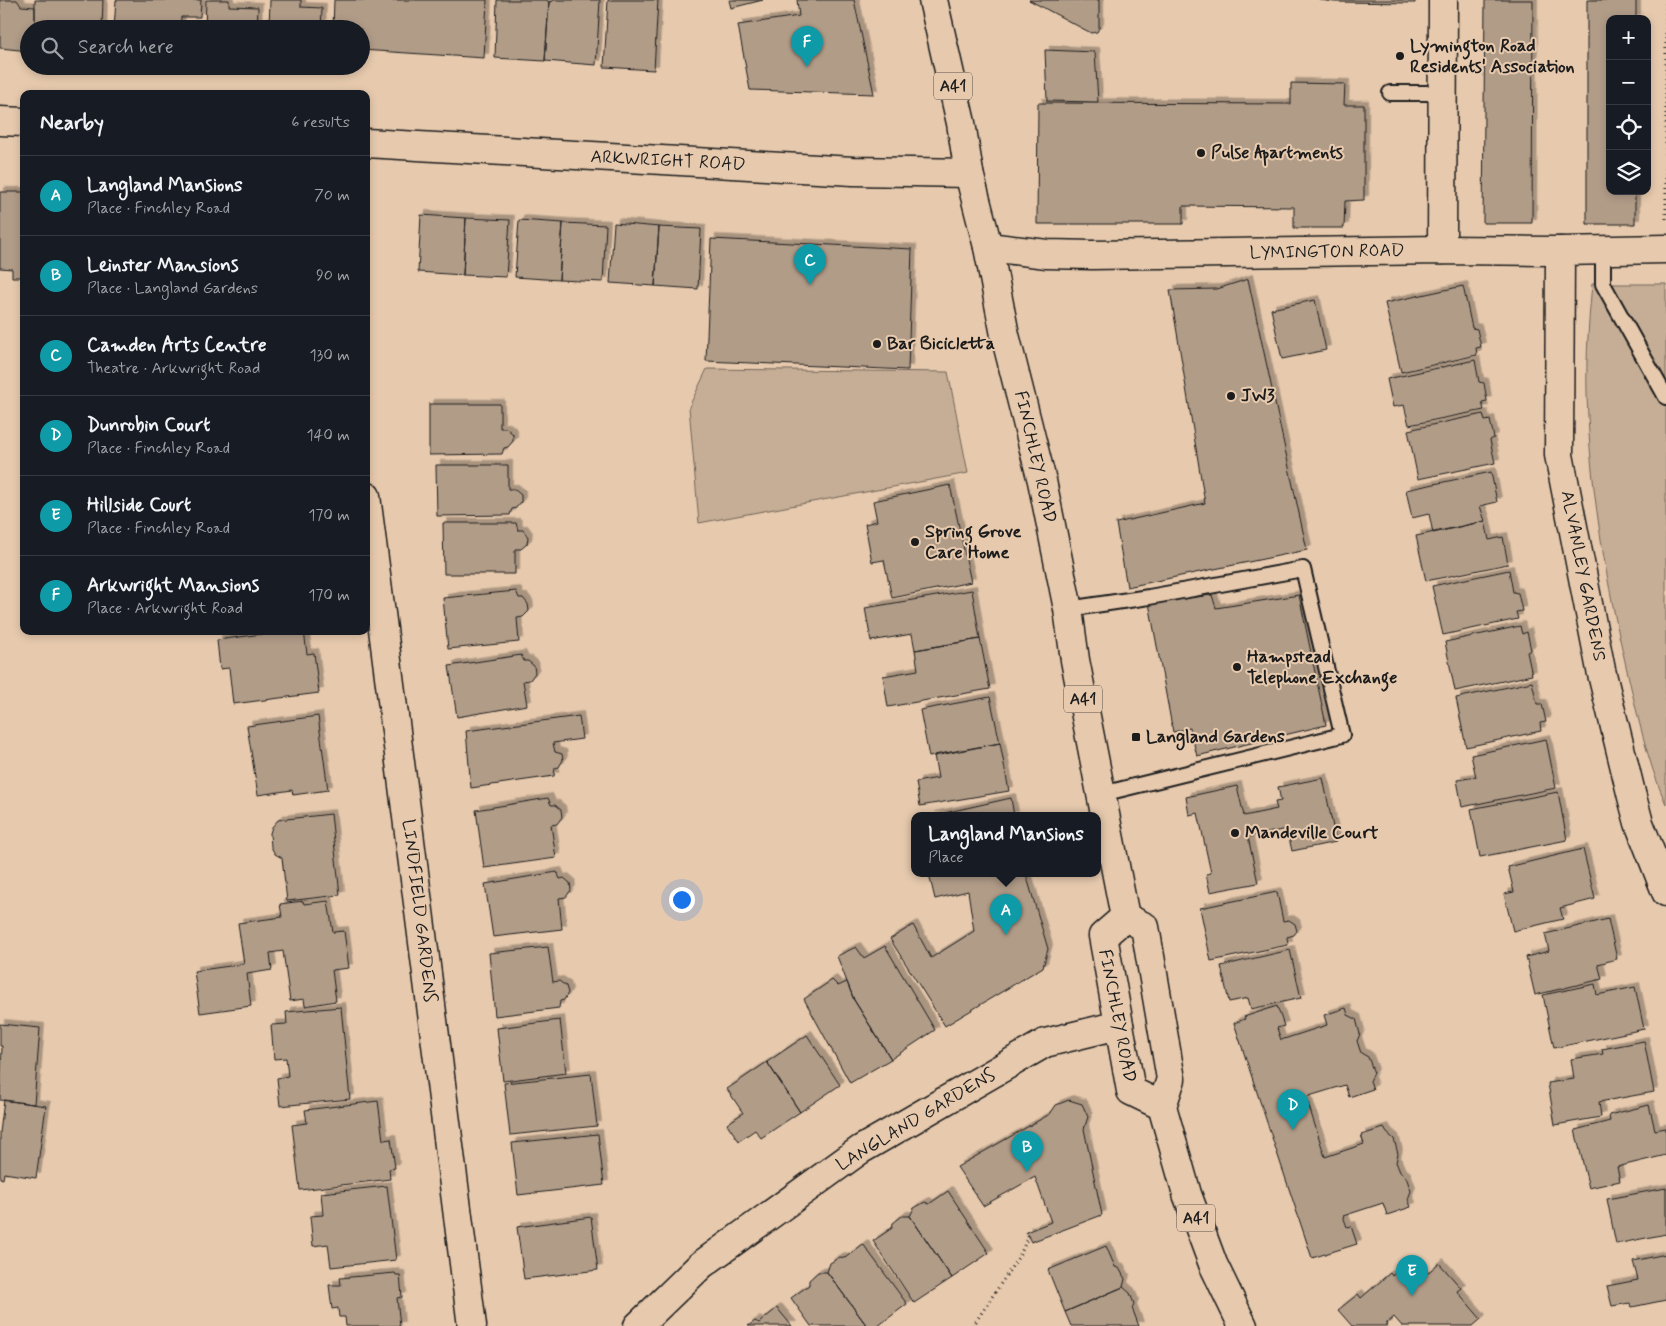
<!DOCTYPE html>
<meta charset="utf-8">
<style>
:root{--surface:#171b24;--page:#20242c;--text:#f1f3f6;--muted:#9ea1a6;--line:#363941;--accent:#919294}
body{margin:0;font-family:Mynerve,sans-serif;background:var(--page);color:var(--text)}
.controls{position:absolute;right:15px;top:15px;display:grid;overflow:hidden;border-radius:10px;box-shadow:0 2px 8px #0003}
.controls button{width:45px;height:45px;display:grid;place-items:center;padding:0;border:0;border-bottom:1px solid var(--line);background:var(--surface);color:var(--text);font:25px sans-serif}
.you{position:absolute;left:681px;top:899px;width:18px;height:18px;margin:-12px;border:4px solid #fff;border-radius:50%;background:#1a73e8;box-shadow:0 0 0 8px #1a73e833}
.badge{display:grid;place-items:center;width:32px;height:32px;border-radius:50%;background:var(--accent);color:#fff;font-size:16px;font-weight:700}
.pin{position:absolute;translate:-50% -41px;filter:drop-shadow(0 1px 2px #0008)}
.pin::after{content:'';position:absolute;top:26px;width:18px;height:15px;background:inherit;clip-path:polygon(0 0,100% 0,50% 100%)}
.popup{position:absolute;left:911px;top:812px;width:190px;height:65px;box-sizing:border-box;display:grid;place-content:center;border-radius:10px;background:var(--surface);filter:drop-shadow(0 1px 4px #0005);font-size:16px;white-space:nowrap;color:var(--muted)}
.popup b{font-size:19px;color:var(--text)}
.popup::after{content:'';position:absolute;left:50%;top:100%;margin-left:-10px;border:10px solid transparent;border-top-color:var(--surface)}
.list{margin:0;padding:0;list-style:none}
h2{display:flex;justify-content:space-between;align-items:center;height:65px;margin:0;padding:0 20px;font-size:21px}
h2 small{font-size:16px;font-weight:400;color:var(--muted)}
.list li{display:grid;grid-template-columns:32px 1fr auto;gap:15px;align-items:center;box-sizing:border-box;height:80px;padding:0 20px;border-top:1px solid var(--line)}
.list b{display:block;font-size:19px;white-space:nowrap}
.list p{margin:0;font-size:16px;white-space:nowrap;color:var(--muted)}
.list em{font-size:16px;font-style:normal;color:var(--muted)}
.icon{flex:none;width:28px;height:28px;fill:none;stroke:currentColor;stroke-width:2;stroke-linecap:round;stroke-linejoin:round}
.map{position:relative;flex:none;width:1666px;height:1326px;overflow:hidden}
.search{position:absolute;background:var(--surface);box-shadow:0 2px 8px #0003;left:20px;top:20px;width:350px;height:55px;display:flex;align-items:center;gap:12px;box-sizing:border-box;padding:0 18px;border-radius:28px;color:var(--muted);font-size:19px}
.panel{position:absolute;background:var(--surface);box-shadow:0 2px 8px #0003;left:20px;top:90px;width:350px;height:545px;border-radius:10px}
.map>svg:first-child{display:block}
.green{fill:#c6ae96;stroke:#716559}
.building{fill:#b19c88;stroke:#1c1c1c;filter:url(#shadow)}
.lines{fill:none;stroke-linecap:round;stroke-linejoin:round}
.lane-casing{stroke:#1c1c1c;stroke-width:18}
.street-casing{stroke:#1c1c1c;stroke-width:31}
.secondary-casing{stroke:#1c1c1c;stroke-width:31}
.highway-casing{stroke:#1c1c1c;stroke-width:31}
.path{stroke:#1c1c1c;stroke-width:3;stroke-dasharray:1 4;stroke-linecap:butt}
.lane{stroke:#e7caae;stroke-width:14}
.street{stroke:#e7caae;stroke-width:28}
.secondary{stroke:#e7caae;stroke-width:28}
.highway{stroke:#e7caae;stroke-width:28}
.poi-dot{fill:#1c1c1c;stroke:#e7caae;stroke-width:2}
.labels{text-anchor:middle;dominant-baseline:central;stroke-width:4;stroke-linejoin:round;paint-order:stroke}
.shield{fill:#e7caae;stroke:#595048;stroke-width:1}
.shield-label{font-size:16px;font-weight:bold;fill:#1c1c1c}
.poi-label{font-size:18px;font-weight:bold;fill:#1c1c1c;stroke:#e7caae;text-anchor:start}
.street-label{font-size:18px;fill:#1c1c1c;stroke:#e7caae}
</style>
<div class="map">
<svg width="1666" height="1326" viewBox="0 0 1666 1326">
<defs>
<filter id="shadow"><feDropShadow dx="4.5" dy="-4.5" stdDeviation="0" flood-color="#0004"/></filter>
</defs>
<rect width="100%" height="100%" fill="#e7caae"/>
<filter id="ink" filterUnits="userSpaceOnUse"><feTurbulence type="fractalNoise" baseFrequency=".02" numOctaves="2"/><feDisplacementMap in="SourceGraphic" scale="10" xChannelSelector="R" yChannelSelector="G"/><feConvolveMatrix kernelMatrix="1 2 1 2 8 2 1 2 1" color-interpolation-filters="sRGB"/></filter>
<g filter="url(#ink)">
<path class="green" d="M 1592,284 L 1666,284 L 1666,804 C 1647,761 1637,713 1626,666 C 1607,584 1592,500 1588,416 C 1585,372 1588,327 1592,284 Z
M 707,369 L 948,372 L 968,473 L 699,523 L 689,407 Z"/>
<path class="building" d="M 0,0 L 17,0 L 21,6 L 35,7 L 35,24 L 39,24 L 39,29 L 29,29 L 29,51 L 0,48 Z
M 35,0 L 103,0 L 102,29 L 39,29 L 39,24 L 35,24 Z
M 116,0 L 201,0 L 200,17 L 181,17 L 180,29 L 114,29 Z
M 206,0 L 229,0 L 229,6 L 258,7 L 257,29 L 205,29 Z
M 270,0 L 301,0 L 301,7 L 322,8 L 321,29 L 269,29 Z
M 334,0 L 487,0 L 484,58 L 361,50 L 361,29 L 333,29 Z
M 497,0 L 546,0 L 549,2 L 545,61 L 495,58 Z
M 553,0 L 600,0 L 596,65 L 545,61 L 549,2 L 553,1 Z
M 608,0 L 658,0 L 654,70 L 604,67 Z
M 729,0 L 763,0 L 731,8 Z
M 797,0 L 854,0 L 874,94 L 750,90 L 738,25 L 799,16 Z
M 1029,0 L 1099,0 L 1099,28 L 1097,32 L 1091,33 Z
M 1320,0 L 1415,0 L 1415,3 L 1335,2 Z
M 1485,0 L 1533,0 L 1532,223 L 1483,223 Z
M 1587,0 L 1636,0 L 1636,19 L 1610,19 L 1610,191 L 1635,191 L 1635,224 L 1587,224 Z
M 1045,50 L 1095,52 L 1098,102 L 1047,101 Z
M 1291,83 L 1345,84 L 1344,105 L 1364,105 L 1364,200 L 1345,201 L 1344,228 L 1294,228 L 1294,207 L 1183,206 L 1183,224 L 1037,224 L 1038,103 L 1291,104 Z
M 0,192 L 24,192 L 24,277 L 12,277 L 12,269 L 0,268 Z
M 421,215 L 466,218 L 463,275 L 418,272 Z
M 466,218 L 510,220 L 506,277 L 463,275 Z
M 519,220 L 563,223 L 559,280 L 515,277 Z
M 563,223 L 606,225 L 603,282 L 559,280 Z
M 614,223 L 659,227 L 655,286 L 610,283 Z
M 659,227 L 701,229 L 698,289 L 655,286 Z
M 711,239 L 912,249 L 908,370 L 706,361 Z
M 1248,279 L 1307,550 L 1127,587 L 1116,523 L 1205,503 L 1170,290 L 1217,289 Z
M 1463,286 L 1472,328 L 1477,329 L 1481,347 L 1476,348 L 1477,355 L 1401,372 L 1385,303 Z
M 1315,300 L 1326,350 L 1282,359 L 1271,309 Z
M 1475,360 L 1479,382 L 1484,383 L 1487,401 L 1482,402 L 1484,410 L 1409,425 L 1404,405 L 1393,407 L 1387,379 Z
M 429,404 L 500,404 L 500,428 L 506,428 L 513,434 L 513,441 L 508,447 L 504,448 L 502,454 L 429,455 Z
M 1483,414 L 1485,421 L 1490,420 L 1494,438 L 1490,440 L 1495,463 L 1418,479 L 1408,430 Z
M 436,465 L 508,465 L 508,489 L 514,489 L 521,495 L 521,502 L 516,508 L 512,509 L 510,515 L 437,516 Z
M 1491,472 L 1497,502 L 1480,506 L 1485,521 L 1433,533 L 1429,514 L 1412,518 L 1406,490 Z
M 950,485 L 971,582 L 892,598 L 884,560 L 872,562 L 865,524 L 877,521 L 873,501 Z
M 1485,521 L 1489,540 L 1503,537 L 1508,564 L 1426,581 L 1416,536 Z
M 443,523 L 516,523 L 518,530 L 523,530 L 528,537 L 527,544 L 521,549 L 515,549 L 515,574 L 444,574 Z
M 1509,570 L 1513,592 L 1518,593 L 1522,611 L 1516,612 L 1518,619 L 1443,635 L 1432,586 Z
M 972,590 L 980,639 L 915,650 L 912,634 L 871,641 L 865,608 Z
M 516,591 L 519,598 L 523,598 L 528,604 L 529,611 L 523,617 L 517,618 L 519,642 L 448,649 L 443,598 Z
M 1212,595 L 1216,608 L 1299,595 L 1326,725 L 1197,756 L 1190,728 L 1173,732 L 1149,603 Z
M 1520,626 L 1522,634 L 1527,632 L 1531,650 L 1527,652 L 1532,675 L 1455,691 L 1445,642 Z
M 285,631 L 304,631 L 307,654 L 314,653 L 319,693 L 233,704 L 229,668 L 220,669 L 217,640 Z
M 980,639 L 990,689 L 888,707 L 883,676 L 918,670 L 915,650 Z
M 521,655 L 524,661 L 528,661 L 534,666 L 535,673 L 530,680 L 523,681 L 527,705 L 457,717 L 449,666 Z
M 1532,682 L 1537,704 L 1542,704 L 1546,722 L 1540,723 L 1541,731 L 1466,747 L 1456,698 Z
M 990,697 L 1000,743 L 929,757 L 920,710 Z
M 318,716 L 328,790 L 293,795 L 292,790 L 258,795 L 247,726 Z
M 579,716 L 582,739 L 553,743 L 555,752 L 562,754 L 563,760 L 559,767 L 555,768 L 554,776 L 471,788 L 466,731 Z
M 1546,739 L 1556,788 L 1462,807 L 1457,780 L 1476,777 L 1471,755 Z
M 1000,743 L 1009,791 L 920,806 L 916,782 L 938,778 L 934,755 Z
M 1323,778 L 1336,842 L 1292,851 L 1287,829 L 1248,837 L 1258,883 L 1210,892 L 1206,874 L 1211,873 L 1198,813 L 1189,815 L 1186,797 L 1237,786 L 1244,816 L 1277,809 L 1275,802 L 1281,801 L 1278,787 Z
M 1558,792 L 1567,840 L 1480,857 L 1471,809 Z
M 548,798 L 551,805 L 555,805 L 561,810 L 562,817 L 557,824 L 551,825 L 556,858 L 484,868 L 476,810 Z
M 1011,798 L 1014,816 L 931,816 Z
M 331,814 L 340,895 L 287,901 L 282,858 L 275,854 L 271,847 L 270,833 L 272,827 L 278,820 Z
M 1583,849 L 1595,899 L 1560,908 L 1563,919 L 1513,931 L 1504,894 L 1514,892 L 1508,867 Z
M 557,872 L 560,879 L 564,878 L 570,883 L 571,890 L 566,897 L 559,898 L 562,929 L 493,937 L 485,884 Z
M 929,874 L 1026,874 L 1048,949 L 1043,967 L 945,1026 L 890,939 L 913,925 L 931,958 L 974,931 L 968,891 L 935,899 Z
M 1277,892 L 1283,921 L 1289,920 L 1295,924 L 1297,931 L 1294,935 L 1287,937 L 1288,945 L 1211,961 L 1200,908 Z
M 303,901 L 304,904 L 328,901 L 333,932 L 344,931 L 349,968 L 332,970 L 336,1001 L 305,1006 L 304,999 L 290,1001 L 283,951 L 270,953 L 272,970 L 247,974 L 251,1006 L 200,1013 L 194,971 L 244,964 L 238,923 L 282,917 L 280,904 Z
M 1608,919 L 1617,959 L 1598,964 L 1602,979 L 1535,995 L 1526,957 L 1549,951 L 1545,934 Z
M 885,946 L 935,1030 L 891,1059 L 854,1000 L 837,956 L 856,947 L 864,958 Z
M 548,947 L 553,982 L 559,981 L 566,986 L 568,993 L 564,1000 L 560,1001 L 559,1008 L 495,1016 L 489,953 Z
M 1290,950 L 1301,998 L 1251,1009 L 1248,998 L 1229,1002 L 1221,966 Z
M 832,980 L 838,986 L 847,982 L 854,1000 L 891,1059 L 850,1083 L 804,999 Z
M 1595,984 L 1597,995 L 1635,987 L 1644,1029 L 1554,1048 L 1543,995 Z
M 1277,1006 L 1284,1026 L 1277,1028 L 1281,1040 L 1327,1025 L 1324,1015 L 1346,1008 L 1348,1015 L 1356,1019 L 1360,1034 L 1357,1041 L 1361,1053 L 1368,1057 L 1374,1073 L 1370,1081 L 1373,1089 L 1349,1097 L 1345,1085 L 1306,1097 L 1325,1157 L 1364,1144 L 1361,1135 L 1384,1128 L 1387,1133 L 1394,1139 L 1398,1154 L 1396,1162 L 1400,1172 L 1406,1177 L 1411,1191 L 1408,1199 L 1411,1207 L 1387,1215 L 1383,1203 L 1343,1216 L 1347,1227 L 1351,1226 L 1357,1244 L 1312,1258 L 1234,1023 L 1245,1019 L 1244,1017 Z
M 341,1007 L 350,1099 L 280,1106 L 277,1078 L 288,1076 L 286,1058 L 274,1059 L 271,1025 L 287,1024 L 286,1012 Z
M 560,1020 L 566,1073 L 503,1081 L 497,1028 Z
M 0,1024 L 40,1028 L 34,1104 L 0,1100 L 2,1046 L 0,1046 Z
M 807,1035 L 840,1085 L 800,1112 L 767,1062 Z
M 1644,1041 L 1654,1092 L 1599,1102 L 1601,1117 L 1555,1125 L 1548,1083 L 1574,1079 L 1571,1059 L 1603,1054 L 1602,1049 Z
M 767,1062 L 800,1112 L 761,1138 L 755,1130 L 739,1141 L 727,1124 L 743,1113 L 727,1089 Z
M 591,1074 L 597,1126 L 510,1135 L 504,1083 Z
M 4,1100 L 46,1106 L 36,1178 L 4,1173 L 3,1179 L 0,1178 L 0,1133 Z
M 1069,1100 L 1082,1104 L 1088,1117 L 1084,1129 L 1102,1215 L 1031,1242 L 1026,1232 L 1051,1222 L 1035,1177 L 983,1206 L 957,1167 L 1050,1114 L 1056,1105 Z
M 378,1101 L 383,1140 L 391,1139 L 395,1168 L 389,1169 L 390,1179 L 300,1190 L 292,1125 L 307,1123 L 305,1110 Z
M 1649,1105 L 1655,1130 L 1666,1128 L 1666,1155 L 1617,1167 L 1620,1181 L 1589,1188 L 1575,1130 L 1610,1121 L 1609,1115 Z
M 598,1134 L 604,1185 L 518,1195 L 512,1143 Z
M 387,1186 L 396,1260 L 331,1267 L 328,1244 L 313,1246 L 310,1216 L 323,1215 L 321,1193 Z
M 1666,1188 L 1666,1234 L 1616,1244 L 1607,1199 Z
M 948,1191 L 989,1253 L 952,1278 L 910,1216 L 914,1208 L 925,1202 L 929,1204 Z
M 902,1216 L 910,1216 L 952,1278 L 914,1303 L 873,1241 L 892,1228 L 893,1223 Z
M 591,1217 L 598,1270 L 524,1279 L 517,1227 Z
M 863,1244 L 907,1304 L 878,1326 L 867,1326 L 827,1272 L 830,1263 L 840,1257 L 845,1258 Z
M 1106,1246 L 1115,1267 L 1119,1268 L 1125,1279 L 1123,1287 L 1065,1312 L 1048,1270 Z
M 1666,1254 L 1666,1300 L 1632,1307 L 1630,1303 L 1612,1306 L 1607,1286 L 1638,1280 L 1633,1261 Z
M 1439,1263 L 1461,1288 L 1457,1291 L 1481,1319 L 1473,1326 L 1402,1326 L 1394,1317 L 1386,1324 L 1387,1326 L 1352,1326 L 1338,1310 L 1358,1294 L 1361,1298 L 1390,1273 L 1392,1276 L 1401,1268 L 1415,1284 Z
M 818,1272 L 827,1272 L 867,1326 L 811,1326 L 791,1298 L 809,1285 L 809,1280 Z
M 395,1273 L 396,1275 L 400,1275 L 402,1297 L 397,1298 L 400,1326 L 346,1326 L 345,1317 L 339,1317 L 338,1308 L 332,1309 L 329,1285 L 341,1285 L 340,1278 Z
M 1123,1287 L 1130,1293 L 1134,1304 L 1132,1308 L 1139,1326 L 1071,1326 L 1065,1312 Z
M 777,1308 L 792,1326 L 748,1326 L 755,1321 L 759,1323 Z"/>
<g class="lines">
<g class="lane-casing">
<path id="lane" d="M 1390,93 L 1443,93
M 1603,250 L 1603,284 L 1666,397
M 1068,609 L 1149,597 L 1303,569 L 1342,735 L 1102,794"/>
</g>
<g class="street-casing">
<path id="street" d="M 1442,250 L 1443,0
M 1560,251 L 1559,455 L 1601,670 L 1632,797 L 1639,823 L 1666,892
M 366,496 L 472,1326
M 638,1326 L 701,1265 L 860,1150 L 1045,1043 L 1119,1025"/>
</g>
<g class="secondary-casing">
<path id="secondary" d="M 0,121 L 24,122
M 366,143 L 853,171 L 969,173
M 988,247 L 1047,254 L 1092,255 L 1442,250 L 1560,251 L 1666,249"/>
</g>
<g class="highway-casing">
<path id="highway" d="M 933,0 L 961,123 L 969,173 L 988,247 L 1005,335 L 1042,481 L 1068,609 L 1075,660 L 1125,917
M 1125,917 L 1145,927 L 1171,1079 L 1162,1106 L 1187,1194 L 1213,1264 L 1243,1326
M 1125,917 L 1103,936 L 1131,1091 L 1162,1106"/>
</g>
<path class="path" d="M 1666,219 L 1666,0
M 973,1326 L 1021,1253 L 1028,1236"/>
<use href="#lane" class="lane"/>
<use href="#street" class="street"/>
<use href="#secondary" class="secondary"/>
<use href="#highway" class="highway"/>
</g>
</g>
<g class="poi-dot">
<circle cx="1400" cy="56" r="5"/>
<circle cx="1201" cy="153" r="5"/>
<circle cx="877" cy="344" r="5"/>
<circle cx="1231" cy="396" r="5"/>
<circle cx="915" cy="542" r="5"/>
<circle cx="1237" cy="667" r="5"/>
<rect x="1131" y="732" width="10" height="10" rx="2.5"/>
<circle cx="1235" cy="833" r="5"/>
</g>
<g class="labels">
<g class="shield">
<rect x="934" y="72.5" width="38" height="27" rx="4"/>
<rect x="1064" y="685.5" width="38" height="27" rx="4"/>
<rect x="1177" y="1204.5" width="38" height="27" rx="4"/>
</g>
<g class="shield-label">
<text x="953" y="86">A41</text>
<text x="1083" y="699">A41</text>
<text x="1196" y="1218">A41</text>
</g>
<g class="poi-label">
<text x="1410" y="46">Lymington Road<tspan x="1410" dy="21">Residents' Association</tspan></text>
<text x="1211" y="153">Pulse Apartments</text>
<text x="887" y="344">Bar Bicicletta</text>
<text x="1241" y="396">JW3</text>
<text x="925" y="532">Spring Grove<tspan x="925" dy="21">Care Home</tspan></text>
<text x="1247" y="657">Hampstead<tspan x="1247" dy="21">Telephone Exchange</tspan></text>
<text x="1146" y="737">Langland Gardens</text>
<text x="1245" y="833">Mandeville Court</text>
</g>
<g class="street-label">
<text transform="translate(668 161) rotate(3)">ARKWRIGHT ROAD</text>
<text transform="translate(1327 252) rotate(-1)">LYMINGTON ROAD</text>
<text transform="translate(1035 457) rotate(77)">FINCHLEY ROAD</text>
<text transform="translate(1583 576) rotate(79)">ALVANLEY GARDENS</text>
<text transform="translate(419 911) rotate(83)">LINDFIELD GARDENS</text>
<text transform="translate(1117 1016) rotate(79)">FINCHLEY ROAD</text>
<text transform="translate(916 1120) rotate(-31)">LANGLAND GARDENS</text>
</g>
</g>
</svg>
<div class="controls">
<button>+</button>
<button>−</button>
<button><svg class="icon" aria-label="locate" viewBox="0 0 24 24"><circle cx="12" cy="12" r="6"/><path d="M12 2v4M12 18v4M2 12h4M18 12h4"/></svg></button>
<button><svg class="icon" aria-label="layers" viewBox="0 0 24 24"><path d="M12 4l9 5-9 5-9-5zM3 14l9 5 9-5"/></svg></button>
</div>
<div class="you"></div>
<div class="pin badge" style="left:1006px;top:935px;background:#0f9aa8">A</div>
<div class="popup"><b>Langland Mansions</b>Place</div>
<div class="pin badge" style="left:1027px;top:1172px;background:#0f9aa8">B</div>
<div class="pin badge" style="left:810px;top:285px;background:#0f9aa8">C</div>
<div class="pin badge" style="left:1293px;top:1130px;background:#0f9aa8">D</div>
<div class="pin badge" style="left:1412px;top:1296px;background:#0f9aa8">E</div>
<div class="pin badge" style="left:807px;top:67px;background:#0f9aa8">F</div>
<div class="search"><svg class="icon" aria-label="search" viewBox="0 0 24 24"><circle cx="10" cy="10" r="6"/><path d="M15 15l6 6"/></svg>Search here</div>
<section class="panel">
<h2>Nearby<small>6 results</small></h2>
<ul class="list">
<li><span class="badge" style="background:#0f9aa8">A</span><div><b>Langland Mansions</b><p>Place · Finchley Road</p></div><em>70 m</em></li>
<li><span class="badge" style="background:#0f9aa8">B</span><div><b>Leinster Mansions</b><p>Place · Langland Gardens</p></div><em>90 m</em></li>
<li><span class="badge" style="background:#0f9aa8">C</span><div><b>Camden Arts Centre</b><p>Theatre · Arkwright Road</p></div><em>130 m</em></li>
<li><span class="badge" style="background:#0f9aa8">D</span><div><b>Dunrobin Court</b><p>Place · Finchley Road</p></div><em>140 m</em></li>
<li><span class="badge" style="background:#0f9aa8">E</span><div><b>Hillside Court</b><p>Place · Finchley Road</p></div><em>170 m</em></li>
<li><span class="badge" style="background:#0f9aa8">F</span><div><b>Arkwright Mansions</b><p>Place · Arkwright Road</p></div><em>170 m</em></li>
</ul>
</section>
</div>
